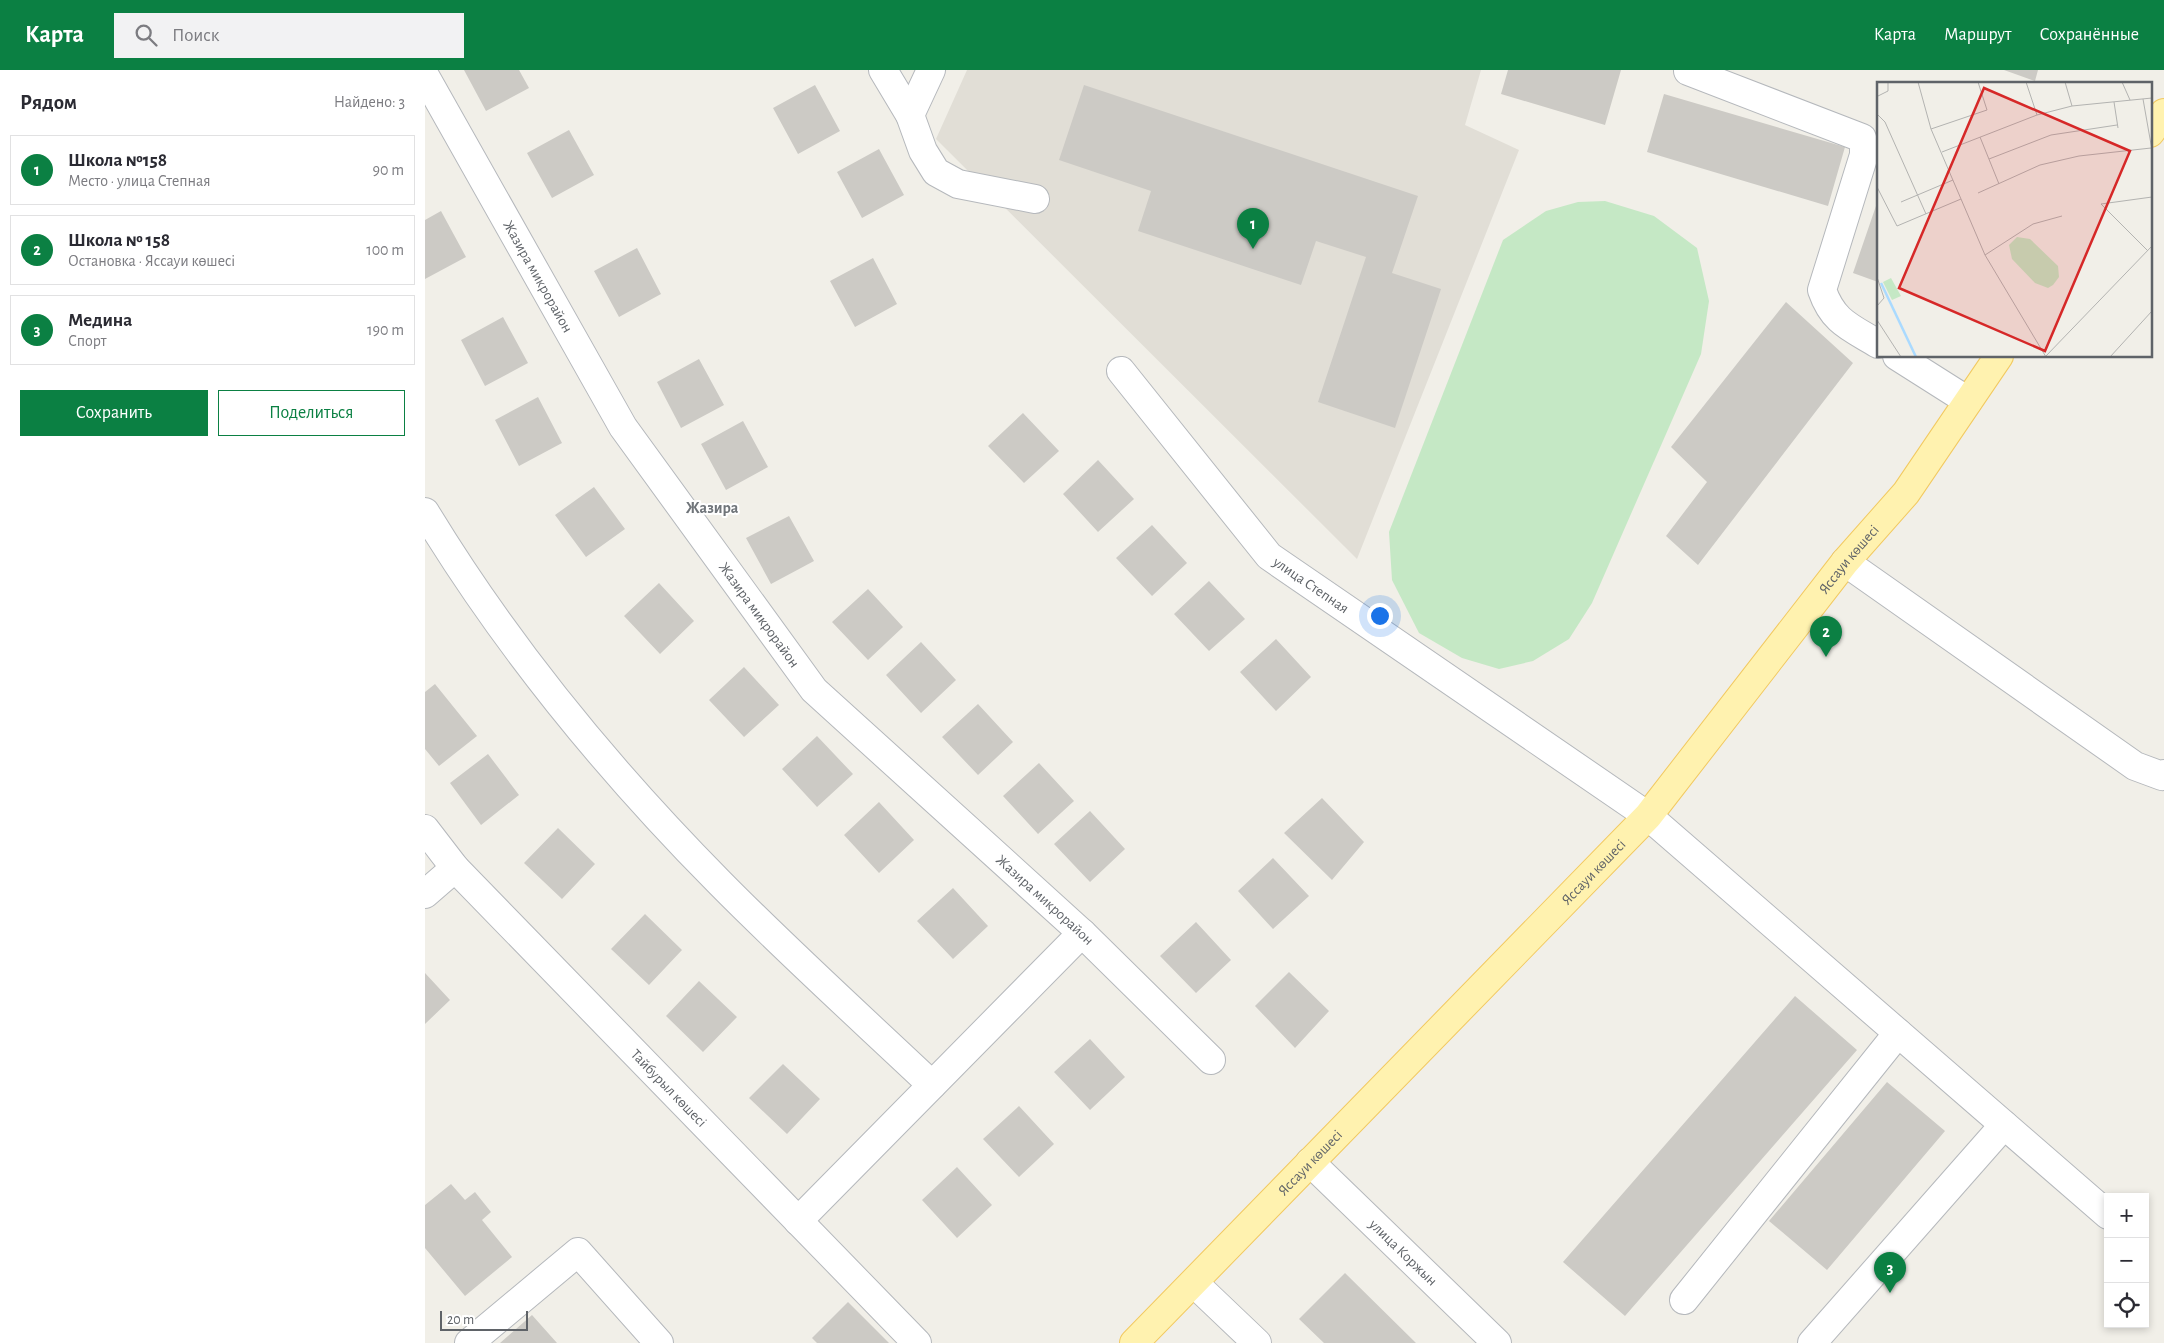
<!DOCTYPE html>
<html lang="ru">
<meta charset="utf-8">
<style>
:root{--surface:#fff;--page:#f2f2f3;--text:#2b2b33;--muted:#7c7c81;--line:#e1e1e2;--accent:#0b8043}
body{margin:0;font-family:"Alegreya Sans",sans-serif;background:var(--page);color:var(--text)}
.controls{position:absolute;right:15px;bottom:15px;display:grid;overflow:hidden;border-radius:0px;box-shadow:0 2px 8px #0003}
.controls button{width:45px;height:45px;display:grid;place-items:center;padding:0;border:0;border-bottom:1px solid var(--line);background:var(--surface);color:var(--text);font:25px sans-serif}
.scale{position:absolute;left:15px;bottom:12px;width:88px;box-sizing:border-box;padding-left:5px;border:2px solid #5f6368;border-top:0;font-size:14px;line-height:18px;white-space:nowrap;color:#5f6368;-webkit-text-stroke:4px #fff;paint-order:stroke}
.you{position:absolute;left:954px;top:545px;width:18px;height:18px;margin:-12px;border:4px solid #fff;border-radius:50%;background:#1a73e8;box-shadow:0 0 0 8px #1a73e833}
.badge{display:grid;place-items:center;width:32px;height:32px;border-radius:50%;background:var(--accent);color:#fff;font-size:16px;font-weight:700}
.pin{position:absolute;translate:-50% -41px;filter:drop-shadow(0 1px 2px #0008)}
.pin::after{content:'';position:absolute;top:26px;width:18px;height:15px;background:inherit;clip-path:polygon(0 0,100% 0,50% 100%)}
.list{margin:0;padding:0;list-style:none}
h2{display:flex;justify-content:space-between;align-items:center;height:65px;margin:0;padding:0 20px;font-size:21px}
h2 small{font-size:16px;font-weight:400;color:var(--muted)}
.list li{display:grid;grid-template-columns:32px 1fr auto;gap:15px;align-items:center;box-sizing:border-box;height:70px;margin:0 10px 10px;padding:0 10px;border:1px solid var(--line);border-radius:0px}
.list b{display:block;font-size:19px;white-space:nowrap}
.list p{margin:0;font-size:16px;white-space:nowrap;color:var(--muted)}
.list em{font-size:16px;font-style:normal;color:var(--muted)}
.actions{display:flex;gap:10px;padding:15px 20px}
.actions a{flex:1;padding:11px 0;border:1px solid var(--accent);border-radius:0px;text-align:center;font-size:18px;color:var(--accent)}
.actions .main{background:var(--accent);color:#fff}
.icon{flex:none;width:28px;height:28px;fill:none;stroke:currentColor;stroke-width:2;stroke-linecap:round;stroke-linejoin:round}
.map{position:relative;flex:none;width:1739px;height:1273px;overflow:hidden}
header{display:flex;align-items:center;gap:30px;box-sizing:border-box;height:70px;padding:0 25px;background:var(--accent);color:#fff}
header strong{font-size:24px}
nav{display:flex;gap:28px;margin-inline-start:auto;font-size:18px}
.search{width:350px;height:45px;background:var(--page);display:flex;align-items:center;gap:12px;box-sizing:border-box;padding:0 18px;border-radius:0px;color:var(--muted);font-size:19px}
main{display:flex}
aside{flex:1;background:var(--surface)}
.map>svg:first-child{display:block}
.education{fill:#e1ded6}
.green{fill:#c5e8c5}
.building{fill:#cccac5}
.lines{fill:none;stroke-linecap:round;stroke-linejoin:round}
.minor-casing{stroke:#b5b8bc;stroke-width:30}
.major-casing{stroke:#f2c960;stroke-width:30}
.minor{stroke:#fff;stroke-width:28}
.major{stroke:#fff2af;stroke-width:28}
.labels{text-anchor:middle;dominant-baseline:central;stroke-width:4;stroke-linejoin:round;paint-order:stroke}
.street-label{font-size:15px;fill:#5f6368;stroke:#fff}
.neighbourhood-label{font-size:16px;font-weight:bold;fill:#70757a;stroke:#fff}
.inset-river{fill:none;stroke:#aadaff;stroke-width:2.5}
.inset-road{fill:none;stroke:#b3b3b1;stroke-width:1}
.view{fill:#d62828;fill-opacity:0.15;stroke:#d62828;stroke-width:2.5}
.inset-edge{fill:none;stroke:#5f6368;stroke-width:2.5}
</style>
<header>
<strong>Карта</strong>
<div class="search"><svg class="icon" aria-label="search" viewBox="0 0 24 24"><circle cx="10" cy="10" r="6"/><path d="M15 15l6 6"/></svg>Поиск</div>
<nav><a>Карта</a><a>Маршрут</a><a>Сохранённые</a></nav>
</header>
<main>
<aside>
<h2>Рядом<small>Найдено: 3</small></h2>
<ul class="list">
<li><span class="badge">1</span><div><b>Школа №158</b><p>Место · улица Степная</p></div><em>90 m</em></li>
<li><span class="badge">2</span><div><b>Школа № 158</b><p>Остановка · Яссауи көшесі</p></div><em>100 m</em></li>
<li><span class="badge">3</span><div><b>Медина</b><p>Спорт</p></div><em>190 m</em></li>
</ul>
<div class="actions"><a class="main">Сохранить</a><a>Поделиться</a></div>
</aside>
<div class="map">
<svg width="1739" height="1273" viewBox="0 0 1739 1273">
<rect width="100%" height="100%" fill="#f1efe8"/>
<path class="education" d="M 542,0 L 1056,0 L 1040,55 L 1094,80 L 932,489 L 511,69 Z"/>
<path class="green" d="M 1180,131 L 1229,146 L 1272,178 L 1284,231 L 1276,284 L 1167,533 L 1144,569 L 1108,591 L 1074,599 L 1037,588 L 994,563 L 967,510 L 964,462 L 1078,170 L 1121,141 L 1153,132 Z"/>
<path class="building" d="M 39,0 L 94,0 L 104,18 L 61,41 Z
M 1083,0 L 1196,0 L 1180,55 L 1076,24 Z
M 1579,0 L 1613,0 L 1610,11 Z
M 390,15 L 415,61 L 373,84 L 348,38 Z
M 659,15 L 993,126 L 967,203 L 1016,219 L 970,358 L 893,332 L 941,187 L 891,171 L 876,215 L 713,161 L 726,121 L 634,90 Z
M 1239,24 L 1420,77 L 1403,136 L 1222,82 Z
M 144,60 L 169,105 L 127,128 L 102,83 Z
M 454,79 L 479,125 L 437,148 L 412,102 Z
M 1452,133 L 1453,133 L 1453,212 L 1428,203 Z
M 16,141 L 41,187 L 0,209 L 0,150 Z
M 212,178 L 236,224 L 194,247 L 169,201 Z
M 448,188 L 472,234 L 430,257 L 405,211 Z
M 1361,232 L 1428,293 L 1273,495 L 1241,466 L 1282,412 L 1246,377 Z
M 78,247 L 103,293 L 60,316 L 36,270 Z
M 274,289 L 299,335 L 256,358 L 232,312 Z
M 113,327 L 137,373 L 94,396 L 70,350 Z
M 598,343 L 634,381 L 599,413 L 563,376 Z
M 318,351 L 343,397 L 301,420 L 276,374 Z
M 673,390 L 709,429 L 673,462 L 638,424 Z
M 169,417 L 200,459 L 161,487 L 130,445 Z
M 364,446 L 389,491 L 346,514 L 321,468 Z
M 727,455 L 762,493 L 727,526 L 691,488 Z
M 784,511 L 820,549 L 784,581 L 749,544 Z
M 234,513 L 269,551 L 235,584 L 199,546 Z
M 443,519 L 478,557 L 443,590 L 407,552 Z
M 851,569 L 886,607 L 851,641 L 815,602 Z
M 496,572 L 531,610 L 496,643 L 461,605 Z
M 319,597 L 354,635 L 319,667 L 284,630 Z
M 10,614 L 52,666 L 14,696 L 0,679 L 0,622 Z
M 553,634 L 588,672 L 553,705 L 517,667 Z
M 392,666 L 428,704 L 392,737 L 357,699 Z
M 63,684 L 94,725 L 56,755 L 25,713 Z
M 614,693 L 649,731 L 613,764 L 578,726 Z
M 897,728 L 939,772 L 907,810 L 859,763 Z
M 454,732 L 489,770 L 454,803 L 419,765 Z
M 665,741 L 700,779 L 665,812 L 629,774 Z
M 133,758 L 170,794 L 137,829 L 99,793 Z
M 848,788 L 884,826 L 848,859 L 813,821 Z
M 528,818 L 563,856 L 528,889 L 492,851 Z
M 220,844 L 257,880 L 224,915 L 186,879 Z
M 771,852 L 806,890 L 771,923 L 735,886 Z
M 864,902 L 904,941 L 870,978 L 830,936 Z
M 0,903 L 25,930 L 0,954 Z
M 274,911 L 312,947 L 278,982 L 241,946 Z
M 1370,926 L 1432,980 L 1200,1246 L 1138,1192 Z
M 665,969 L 700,1007 L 665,1040 L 629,1002 Z
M 358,994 L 395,1029 L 362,1064 L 324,1028 Z
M 1462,1012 L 1520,1061 L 1402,1200 L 1344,1151 Z
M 594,1036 L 629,1074 L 594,1107 L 558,1069 Z
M 532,1097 L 567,1135 L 532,1168 L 497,1130 Z
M 26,1114 L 40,1130 L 50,1122 L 66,1142 L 57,1150 L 87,1187 L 40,1226 L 0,1178 L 0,1135 Z
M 920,1203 L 991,1273 L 899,1273 L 874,1249 Z
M 423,1232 L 464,1273 L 392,1273 L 387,1268 Z
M 107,1245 L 132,1273 L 75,1273 Z"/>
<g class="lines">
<g class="minor-casing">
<g id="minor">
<path d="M 458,0 L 485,45 L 498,81 L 511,102 L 533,114 L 610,129"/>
<path d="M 1263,1 L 1437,68 L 1439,75 L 1439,85 L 1397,220 C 1408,252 1425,257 1453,274"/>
<path id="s1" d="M 0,6 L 198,357 L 389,620 L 657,863 L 786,990"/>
<path d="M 485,45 L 506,0"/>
<path d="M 1472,286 L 1543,331"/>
<path id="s2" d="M 696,301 L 844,486 L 1223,746 L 1683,1145"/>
<path d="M 0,442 C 82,577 184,701 295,813 C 363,882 436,948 507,1015"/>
<path d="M 1420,492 L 1710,696 L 1737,706 L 1739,704"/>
<path id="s3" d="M 0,759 L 30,798 L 492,1273"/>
<path d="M 0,824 L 30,798"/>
<path id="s4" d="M 885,1092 L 1072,1273"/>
<path d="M 373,1151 L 657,863"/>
<path d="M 769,1213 L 832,1273"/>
<path d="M 1259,1230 L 1473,963"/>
<path d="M 44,1273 L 153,1182 L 234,1273"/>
<path d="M 1387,1273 L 1579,1055"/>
</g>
</g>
<g class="major-casing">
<g id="major">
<path d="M 1725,63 L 1739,43"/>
<path id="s5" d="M 709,1273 L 1223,746 L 1420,492 L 1481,423 L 1574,286"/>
</g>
</g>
<use href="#minor" class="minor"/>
<use href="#major" class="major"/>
</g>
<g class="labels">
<g class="street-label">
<text stroke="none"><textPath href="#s1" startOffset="230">Жазира микрорайон</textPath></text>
<text stroke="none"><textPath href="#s5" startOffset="1062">Яссауи көшесі</textPath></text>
<text stroke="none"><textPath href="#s2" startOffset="288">улица Степная</textPath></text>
<text stroke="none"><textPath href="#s1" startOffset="635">Жазира микрорайон</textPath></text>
<text stroke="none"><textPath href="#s5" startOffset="658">Яссауи көшесі</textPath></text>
<text stroke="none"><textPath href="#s1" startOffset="1040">Жазира микрорайон</textPath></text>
<text stroke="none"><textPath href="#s3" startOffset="356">Тайбурыл көшесі</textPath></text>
<text stroke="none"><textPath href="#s5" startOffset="252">Яссауи көшесі</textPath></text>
<text stroke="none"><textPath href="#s4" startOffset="130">улица Коржын</textPath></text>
</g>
<g class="neighbourhood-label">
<text x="287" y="438">Жазира</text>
</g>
</g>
<g transform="translate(1452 12)">
<rect width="275" height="275" fill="#f1efe8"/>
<path d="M 140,155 L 153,157 L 181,184 L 182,195 L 176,203 L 171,206 L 158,201 L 135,177 L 132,163 ZM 14,196 L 24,214 L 15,218 L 6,200 Z" fill="#c5e8c5"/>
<path class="inset-river" d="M 4,201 L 39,275"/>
<path class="inset-road" d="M 41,0 L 54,47 L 108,173 L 169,275M 149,0 L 160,33M 188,0 L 195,24M 245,0 L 253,18M 1,14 L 11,9 L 11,0M 266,17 L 275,68M 237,20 L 241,46M 0,32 L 8,40 L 49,132M 54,47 L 110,28 L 101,0M 103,55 L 122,102M 65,70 L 160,33 L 195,24 L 275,16M 112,77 L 174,53 L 240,43M 0,105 L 20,144 L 84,117M 101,111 L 163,83 L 202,74 L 274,66M 24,120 L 76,98M 224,122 L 271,169M 224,122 L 275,115M 108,173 L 156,142 L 185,134M 0,195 L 7,216 L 0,224M 0,238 L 24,275M 168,275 L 275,164M 233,275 L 275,229"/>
<path class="view" d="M 107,6 L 253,69 L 168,269 L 22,206 Z"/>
<rect width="275" height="275" class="inset-edge"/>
</g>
</svg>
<div class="controls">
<button>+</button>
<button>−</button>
<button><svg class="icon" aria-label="locate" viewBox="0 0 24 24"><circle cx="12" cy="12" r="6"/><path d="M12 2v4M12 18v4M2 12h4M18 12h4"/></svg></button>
</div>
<div class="scale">20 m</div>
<div class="you"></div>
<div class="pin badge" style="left:828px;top:179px">1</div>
<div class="pin badge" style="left:1401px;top:587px">2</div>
<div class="pin badge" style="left:1465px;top:1223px">3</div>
</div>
</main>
